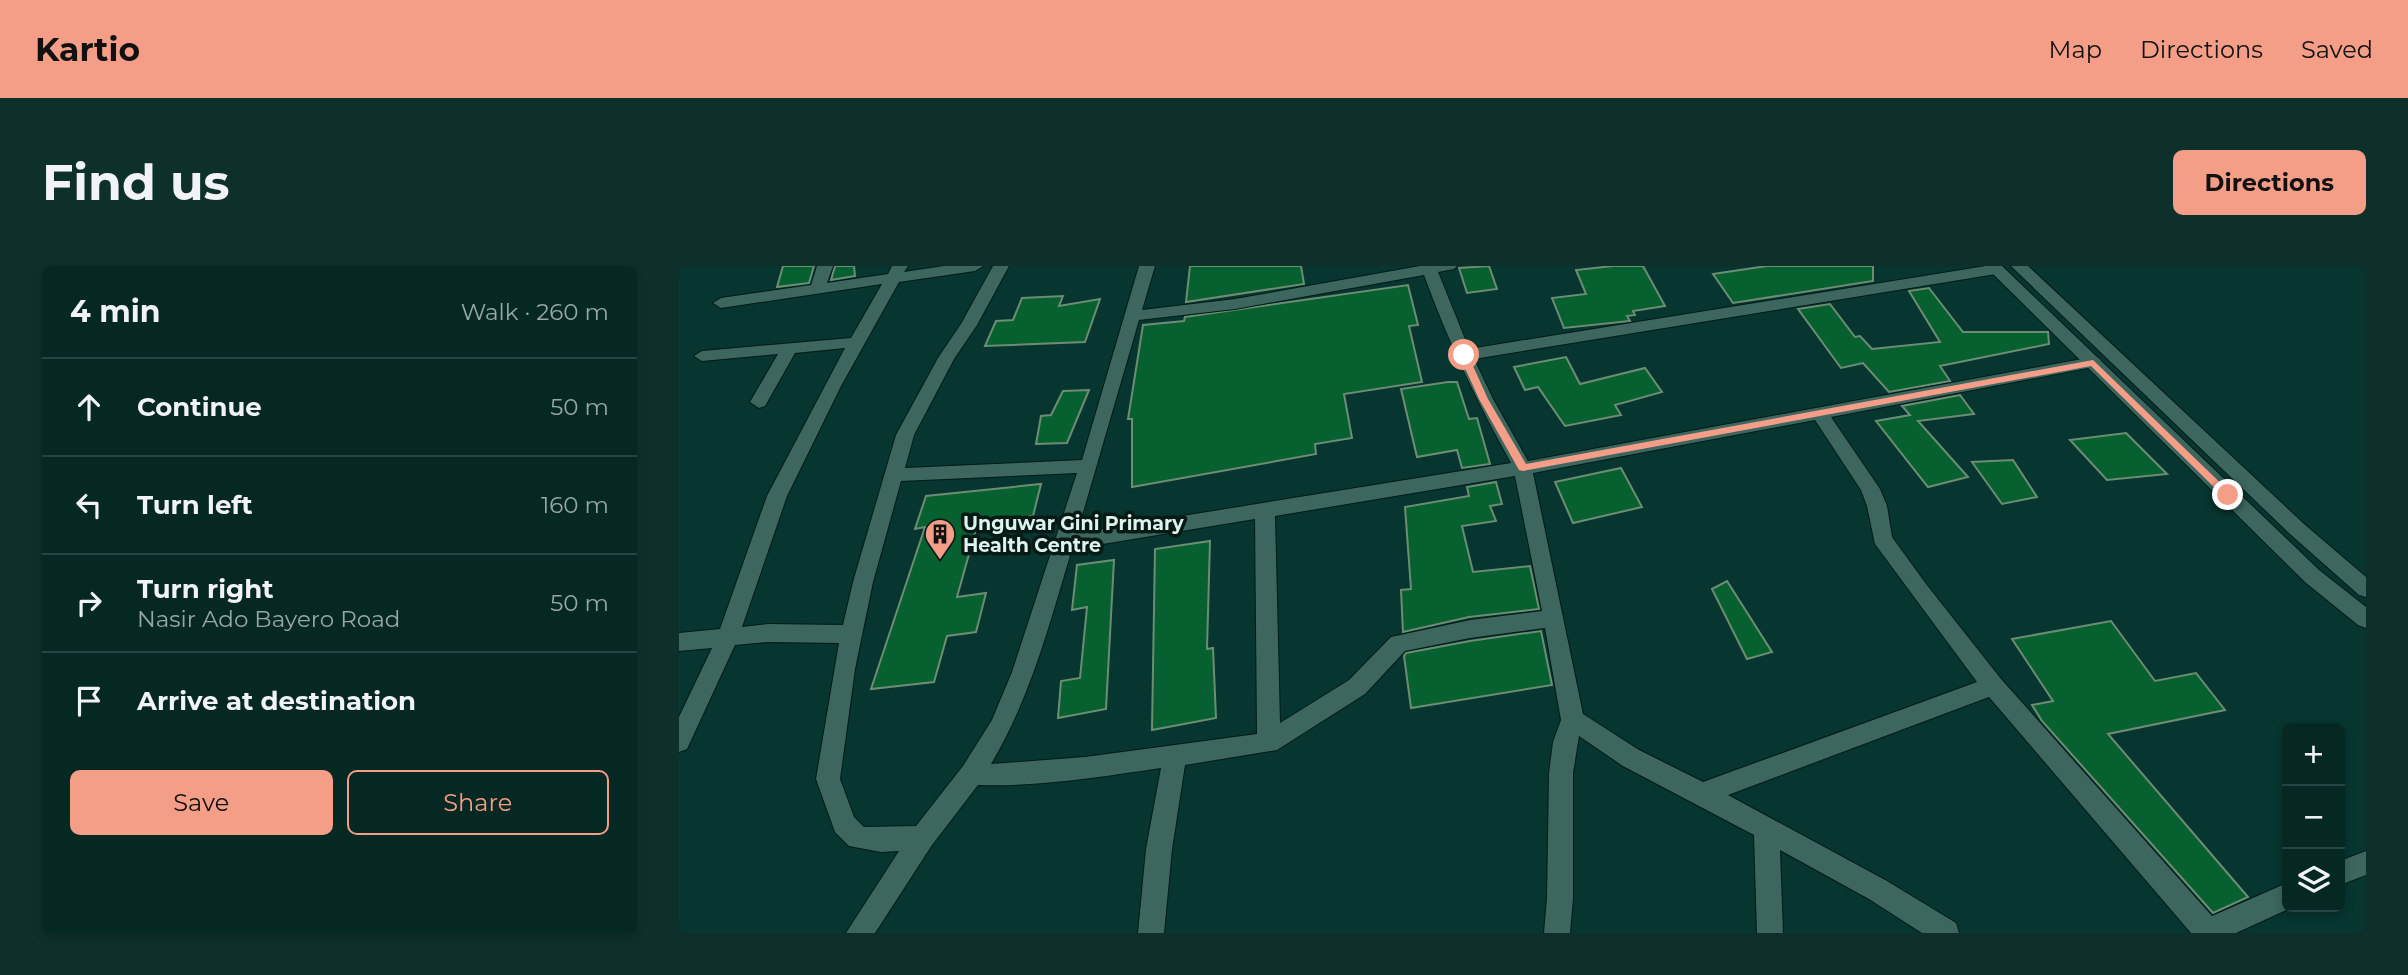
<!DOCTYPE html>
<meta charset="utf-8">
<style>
:root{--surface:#052823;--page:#0e302b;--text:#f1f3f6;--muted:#97a6a6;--line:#264441;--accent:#f49e88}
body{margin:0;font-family:Montserrat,sans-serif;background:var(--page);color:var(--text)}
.controls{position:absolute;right:21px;bottom:21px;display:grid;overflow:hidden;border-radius:10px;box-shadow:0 4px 10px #0003}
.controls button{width:63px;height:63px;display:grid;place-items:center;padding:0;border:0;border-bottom:2px solid var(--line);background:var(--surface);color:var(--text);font:35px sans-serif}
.stop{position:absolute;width:21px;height:21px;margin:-16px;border:5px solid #f49e88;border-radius:50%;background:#fff}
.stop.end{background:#f49e88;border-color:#fff;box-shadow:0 2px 7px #0008}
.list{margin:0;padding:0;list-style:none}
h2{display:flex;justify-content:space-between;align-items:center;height:91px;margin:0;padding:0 28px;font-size:30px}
h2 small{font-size:23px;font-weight:400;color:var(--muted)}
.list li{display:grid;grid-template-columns:46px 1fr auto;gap:21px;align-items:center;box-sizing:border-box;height:98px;padding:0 28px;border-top:2px solid var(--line)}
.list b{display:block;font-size:26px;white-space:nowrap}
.list p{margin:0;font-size:23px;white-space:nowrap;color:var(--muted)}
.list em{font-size:23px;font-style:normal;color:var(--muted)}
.actions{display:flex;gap:14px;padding:21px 28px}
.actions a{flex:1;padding:16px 0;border:2px solid var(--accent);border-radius:10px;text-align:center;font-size:24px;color:var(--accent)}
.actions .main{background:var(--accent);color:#111}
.icon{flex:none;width:38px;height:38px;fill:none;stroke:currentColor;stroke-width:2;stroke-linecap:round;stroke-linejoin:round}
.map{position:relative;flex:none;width:1687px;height:667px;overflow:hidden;border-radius:10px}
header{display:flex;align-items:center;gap:42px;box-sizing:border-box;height:98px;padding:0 35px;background:var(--accent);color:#111}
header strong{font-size:33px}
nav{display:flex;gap:38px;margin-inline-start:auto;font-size:24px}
.intro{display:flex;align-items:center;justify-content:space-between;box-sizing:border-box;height:168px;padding:0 42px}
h1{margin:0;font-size:49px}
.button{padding:18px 32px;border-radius:10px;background:var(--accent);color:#111;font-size:24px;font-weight:700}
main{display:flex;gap:42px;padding:0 42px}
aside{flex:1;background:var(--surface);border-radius:10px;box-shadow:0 4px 10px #0003}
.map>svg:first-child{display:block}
.building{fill:#07602f;stroke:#6e8c74;stroke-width:2}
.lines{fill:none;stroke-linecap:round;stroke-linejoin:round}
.street-casing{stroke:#001b17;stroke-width:2}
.secondary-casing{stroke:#001b17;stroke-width:2}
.street{fill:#3c665e;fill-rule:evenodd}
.secondary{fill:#3c665e;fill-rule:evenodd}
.route{fill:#f49e88}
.labels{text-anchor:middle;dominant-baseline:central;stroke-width:7;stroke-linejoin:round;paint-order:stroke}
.poi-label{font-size:19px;font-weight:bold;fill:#dcf3ee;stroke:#081916;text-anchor:start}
</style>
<header>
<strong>Kartio</strong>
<nav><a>Map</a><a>Directions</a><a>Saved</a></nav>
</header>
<div class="intro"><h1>Find us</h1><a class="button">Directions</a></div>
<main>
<aside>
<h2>4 min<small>Walk · 260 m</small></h2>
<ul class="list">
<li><svg class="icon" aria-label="ahead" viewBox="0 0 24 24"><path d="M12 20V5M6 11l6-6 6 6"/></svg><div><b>Continue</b></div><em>50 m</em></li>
<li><svg class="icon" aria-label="left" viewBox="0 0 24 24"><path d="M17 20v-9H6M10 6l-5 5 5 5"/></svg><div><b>Turn left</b></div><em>160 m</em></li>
<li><svg class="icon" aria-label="right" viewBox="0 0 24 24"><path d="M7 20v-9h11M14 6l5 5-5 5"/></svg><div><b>Turn right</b><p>Nasir Ado Bayero Road</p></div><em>50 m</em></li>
<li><svg class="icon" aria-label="arrive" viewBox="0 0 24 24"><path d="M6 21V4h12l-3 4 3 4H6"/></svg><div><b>Arrive at destination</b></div></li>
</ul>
<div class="actions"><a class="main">Save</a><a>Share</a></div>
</aside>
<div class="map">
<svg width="1687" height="667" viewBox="0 0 1687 667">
<rect width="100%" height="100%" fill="#07352f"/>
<path class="building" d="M 104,0 L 135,0 L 130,17 L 98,21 Z
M 156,0 L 175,0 L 176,10 L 152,14 Z
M 511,0 L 622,0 L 625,18 L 507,36 Z
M 810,0 L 818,23 L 788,27 L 780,2 Z
M 934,0 L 964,0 L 986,40 L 954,45 L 956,49 L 948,50 L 951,55 L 885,62 L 873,32 L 907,28 L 897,4 Z
M 1088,0 L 1194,0 L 1194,15 L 1054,37 L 1034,8 Z
M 729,19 L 739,59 L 730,60 L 743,116 L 665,128 L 673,172 L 636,178 L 637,188 L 453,221 L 453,153 L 449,153 L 464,59 L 505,55 L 506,51 Z
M 1250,22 L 1284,66 L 1369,66 L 1370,78 L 1261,100 L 1271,115 L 1210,126 L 1184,97 L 1162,102 L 1119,43 L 1151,38 L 1176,71 L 1181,70 L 1193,83 L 1261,76 L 1230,25 Z
M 384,30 L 380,40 L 421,33 L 406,76 L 306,80 L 317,55 L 334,54 L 343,32 Z
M 887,91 L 901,118 L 966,102 L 983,126 L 936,139 L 942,149 L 886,160 L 859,121 L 846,124 L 835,101 Z
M 769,116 L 778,116 L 790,153 L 798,152 L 811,198 L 783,202 L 778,184 L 738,191 L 722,123 Z
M 410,124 L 388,177 L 357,178 L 362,150 L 372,149 L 384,125 Z
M 1281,129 L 1295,148 L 1239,155 L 1289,211 L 1249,221 L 1197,155 L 1231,149 L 1223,140 Z
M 1447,167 L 1488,208 L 1428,214 L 1391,174 Z
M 1334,194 L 1358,231 L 1323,238 L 1293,196 Z
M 942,202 L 963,241 L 894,257 L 876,216 Z
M 817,216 L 823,238 L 811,240 L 817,255 L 783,260 L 794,306 L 851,300 L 860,343 L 790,351 L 724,366 L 722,324 L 732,323 L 726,241 L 790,230 L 788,221 Z
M 362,218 L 354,250 L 299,256 L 278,331 L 307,327 L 297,366 L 268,370 L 255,416 L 192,423 L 246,261 L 236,263 L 247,230 Z
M 531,275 L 528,383 L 534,382 L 537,452 L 473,464 L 476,283 Z
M 435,294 L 427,443 L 379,452 L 382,415 L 401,412 L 408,341 L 393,344 L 398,299 Z
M 1048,315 L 1093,386 L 1068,393 L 1033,323 Z
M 1432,355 L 1476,415 L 1517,407 L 1546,444 L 1429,468 L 1569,631 L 1534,647 L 1363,455 L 1353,439 L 1374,435 L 1333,373 Z
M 862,365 L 873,419 L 732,442 L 725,390 L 727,387 L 791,375 Z"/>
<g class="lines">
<g class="street-casing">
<path id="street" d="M 138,0 L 154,0 L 148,17 L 209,8 L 213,0 L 229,0 L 225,6 L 265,0 L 304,0 L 296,5 L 220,16 L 162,120 L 108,230 L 63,361 L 89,358 L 164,359 L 174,316 L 217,169 L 259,92 L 282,58 L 314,0 L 330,0 L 298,59 L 275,93 L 235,169 L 226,202 L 403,194 L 460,0 L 476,0 L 463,44 L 556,33 L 741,0 L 778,0 L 775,3 L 759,6 L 790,83 L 1307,0 L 1322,0 L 1325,3 L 1322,6 L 1317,8 L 795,93 L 814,133 L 849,195 L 1414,91 L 1420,92 L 1422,96 L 1414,101 L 1152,151 L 1201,223 L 1208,240 L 1213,271 L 1247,318 L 1322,413 L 1533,650 L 1608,617 L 1608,641 L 1614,641 L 1557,667 L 1512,667 L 1310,431 L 1049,529 L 1208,615 L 1277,657 L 1280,667 L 1243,667 L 1190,633 L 1101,584 L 1104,667 L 1078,667 L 1075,569 L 944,500 L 900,470 L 894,507 L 894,632 L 891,667 L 865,667 L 868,632 L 870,507 L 874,476 L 882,454 L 866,362 L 791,372 L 726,385 L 686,428 L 598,484 L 506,499 L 493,583 L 485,667 L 459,667 L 467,583 L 482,502 C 421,511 360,521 299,519 L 253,579 L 196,667 L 167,667 L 220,585 L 202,586 L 170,580 L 156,566 L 137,513 L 160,377 L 89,376 L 56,379 L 8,483 L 0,486 L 0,451 L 33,382 L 0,385 L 0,367 L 41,363 L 88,230 L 166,82 L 116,87 L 86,140 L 80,142 L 71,136 L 99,88 L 23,95 L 15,90 L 23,85 L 172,72 L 203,18 L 42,42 L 34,37 L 42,32 L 132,19 ZM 745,9 C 769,75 798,136 832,197 L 398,267 L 460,54 L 556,43 ZM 1136,154 L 1182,224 L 1188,240 L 1196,278 L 1298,416 L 1024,516 L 960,484 L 904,448 L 854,207 ZM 398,207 L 333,406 L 313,454 L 284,500 L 237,560 L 185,561 L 175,551 L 161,513 L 176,403 L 194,316 L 222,215 ZM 836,210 L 863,345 L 791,354 L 712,371 L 670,414 L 601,457 L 596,250 ZM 576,253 L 578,468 L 406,491 L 312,498 C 352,431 371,356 393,283 Z
M 1687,585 L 1687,609 L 1661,619 L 1661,595 Z"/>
</g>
<g class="secondary-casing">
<path id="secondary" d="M 1306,0 L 1323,0 L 1640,304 L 1687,341 L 1687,362 L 1679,359 L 1626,316 Z
M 1332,0 L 1349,0 L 1625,258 L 1687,311 L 1687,331 L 1680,329 L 1611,268 Z"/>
</g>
<use href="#street" class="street"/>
<use href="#secondary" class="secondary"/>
</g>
<path class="route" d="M 785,87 L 789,89 L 809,133 L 847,198 L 1414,94 L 1554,229 L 1545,231 L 1412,100 L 844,205 L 840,204 L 800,133 L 780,89 Z"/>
<defs>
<g id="building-pin" transform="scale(1.575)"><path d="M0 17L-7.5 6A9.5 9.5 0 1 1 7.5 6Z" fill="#f49e88" stroke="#081916"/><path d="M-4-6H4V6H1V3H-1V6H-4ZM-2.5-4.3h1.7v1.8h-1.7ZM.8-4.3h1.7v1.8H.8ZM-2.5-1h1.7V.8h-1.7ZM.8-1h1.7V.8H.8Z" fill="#111"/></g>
</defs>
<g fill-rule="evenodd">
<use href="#building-pin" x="261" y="268"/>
</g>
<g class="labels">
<g class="poi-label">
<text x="284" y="257">Unguwar Gini Primary<tspan x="284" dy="22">Health Centre</tspan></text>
</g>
</g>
</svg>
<div class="controls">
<button>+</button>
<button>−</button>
<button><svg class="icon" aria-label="layers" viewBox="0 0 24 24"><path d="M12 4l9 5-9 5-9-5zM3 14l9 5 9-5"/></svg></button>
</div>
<div class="stop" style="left:785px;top:89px"></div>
<div class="stop end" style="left:1549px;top:229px"></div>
</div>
</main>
